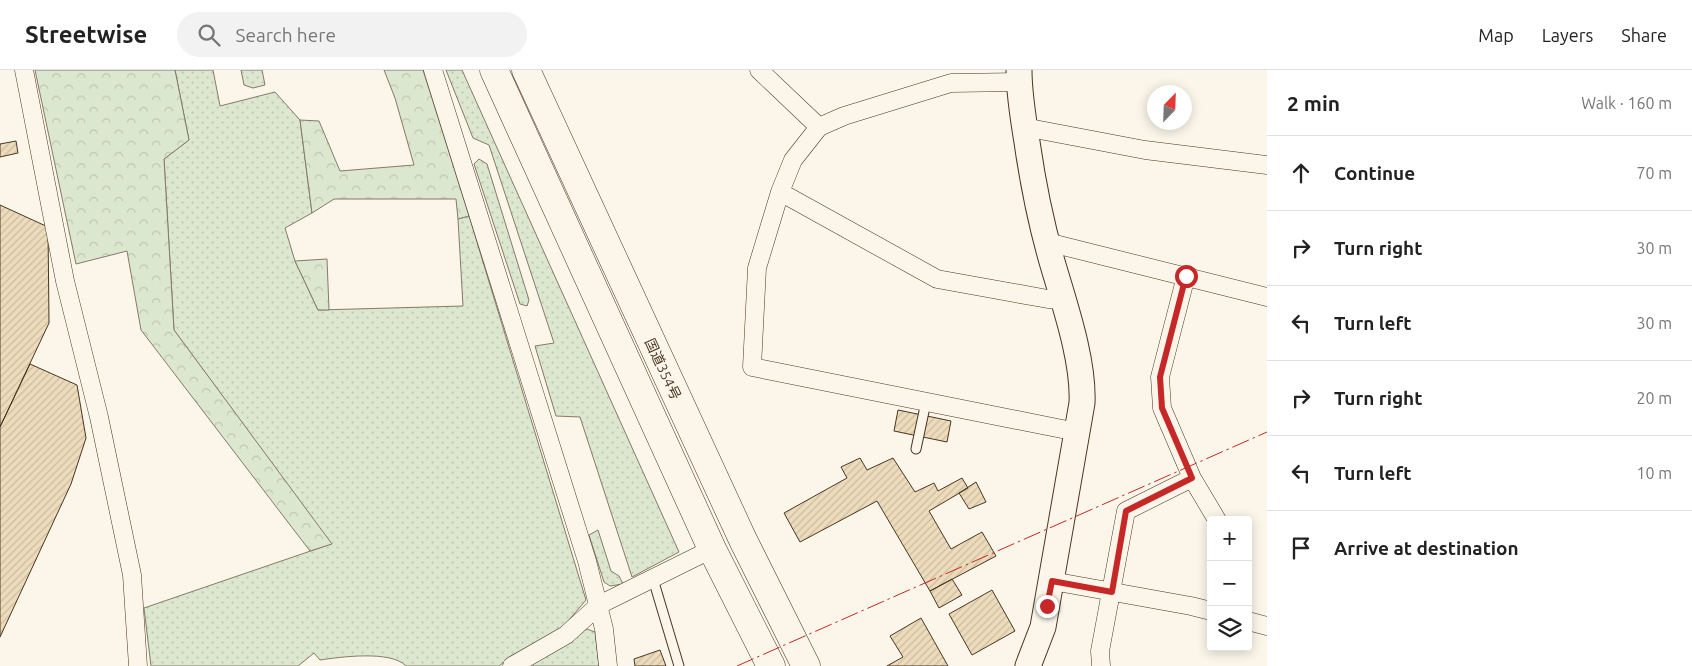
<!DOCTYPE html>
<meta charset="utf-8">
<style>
:root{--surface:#fff;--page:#f2f2f2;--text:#222;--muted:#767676;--line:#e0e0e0}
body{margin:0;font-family:Ubuntu,"Noto Sans JP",sans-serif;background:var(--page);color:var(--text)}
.controls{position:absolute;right:15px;bottom:15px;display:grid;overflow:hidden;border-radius:5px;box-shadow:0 2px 12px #0003}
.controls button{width:45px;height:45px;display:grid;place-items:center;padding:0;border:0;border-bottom:1px solid var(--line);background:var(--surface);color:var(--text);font:25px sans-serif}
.compass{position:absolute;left:1147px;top:15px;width:45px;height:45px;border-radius:50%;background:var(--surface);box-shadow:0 2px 12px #0003;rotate:23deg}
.stop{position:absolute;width:15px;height:15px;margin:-11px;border:4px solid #c62828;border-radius:50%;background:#fff}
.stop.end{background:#c62828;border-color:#fff;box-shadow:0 1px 5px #0008}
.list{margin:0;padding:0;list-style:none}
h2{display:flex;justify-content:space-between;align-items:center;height:65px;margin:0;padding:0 20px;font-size:21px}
h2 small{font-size:16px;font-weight:400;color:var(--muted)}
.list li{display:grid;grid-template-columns:32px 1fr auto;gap:15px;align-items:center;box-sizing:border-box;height:75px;padding:0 20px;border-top:1px solid var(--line)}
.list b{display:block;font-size:19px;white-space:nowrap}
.list em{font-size:16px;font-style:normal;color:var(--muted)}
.icon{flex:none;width:28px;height:28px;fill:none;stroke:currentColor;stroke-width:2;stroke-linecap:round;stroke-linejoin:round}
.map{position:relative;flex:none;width:1267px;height:596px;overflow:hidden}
header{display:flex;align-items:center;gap:30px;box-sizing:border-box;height:70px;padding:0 25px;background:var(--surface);border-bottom:1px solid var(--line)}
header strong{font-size:24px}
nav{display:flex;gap:28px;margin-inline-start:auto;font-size:18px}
.search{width:350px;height:45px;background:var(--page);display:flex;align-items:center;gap:12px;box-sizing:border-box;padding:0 18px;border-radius:28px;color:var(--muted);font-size:19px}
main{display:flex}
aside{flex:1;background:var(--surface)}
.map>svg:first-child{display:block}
.grass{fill:url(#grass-dots);stroke:#887966}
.forest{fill:url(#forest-crowns);stroke:#887966}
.building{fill:url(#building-hatch);stroke:#4a3520}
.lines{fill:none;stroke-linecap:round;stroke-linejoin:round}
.lane-casing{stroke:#4a3520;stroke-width:11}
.street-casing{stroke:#4a3520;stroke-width:19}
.secondary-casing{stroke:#4a3520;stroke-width:27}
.highway-casing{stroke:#4a3520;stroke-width:29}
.lane{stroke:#fbf6e9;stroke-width:9}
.street{stroke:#fbf6e9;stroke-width:18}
.secondary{stroke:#fbf6e9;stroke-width:25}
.highway{stroke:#fbf6e9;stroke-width:28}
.power{stroke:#c62828;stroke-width:1;stroke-dasharray:18 4 2.5 4;stroke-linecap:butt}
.route{stroke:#c62828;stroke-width:6}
.labels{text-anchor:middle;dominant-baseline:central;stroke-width:4;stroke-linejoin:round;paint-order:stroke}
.street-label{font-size:14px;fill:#4a3520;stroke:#fbf6e9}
</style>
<header>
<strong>Streetwise</strong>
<div class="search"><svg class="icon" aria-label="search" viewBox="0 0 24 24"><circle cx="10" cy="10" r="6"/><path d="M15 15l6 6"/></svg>Search here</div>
<nav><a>Map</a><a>Layers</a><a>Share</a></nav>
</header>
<main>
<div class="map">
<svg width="1267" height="596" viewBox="0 0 1267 596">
<defs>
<pattern id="grass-dots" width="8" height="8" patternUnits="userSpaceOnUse" patternTransform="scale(1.25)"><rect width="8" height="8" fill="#dce7d0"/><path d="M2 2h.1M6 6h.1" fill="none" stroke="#bec7b2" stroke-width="1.8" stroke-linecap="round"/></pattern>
<pattern id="forest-crowns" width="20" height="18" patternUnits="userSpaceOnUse" patternTransform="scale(1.25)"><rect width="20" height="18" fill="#dce7d0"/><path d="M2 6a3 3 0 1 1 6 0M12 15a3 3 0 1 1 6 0" fill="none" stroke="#bec7b2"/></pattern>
<pattern id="building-hatch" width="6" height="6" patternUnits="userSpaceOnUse" patternTransform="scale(1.25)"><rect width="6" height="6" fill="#ecdcbc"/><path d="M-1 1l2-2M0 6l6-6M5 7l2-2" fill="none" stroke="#ccbda1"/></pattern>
</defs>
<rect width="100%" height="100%" fill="#fbf6e9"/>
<path class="grass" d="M 175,0 L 213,0 L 220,36 L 275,22 L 300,50 L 312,143 L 285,158 L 295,191 L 318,240 L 463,236 L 458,149 L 469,146 L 586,530 L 557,564 L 513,585 L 499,596 L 406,596 C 391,580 340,587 320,590 L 314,583 L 298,596 L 151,596 L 144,538 L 331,474 L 174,260 L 164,89 L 189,70 Z
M 241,0 L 262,0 L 265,15 L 253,18 L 244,15 Z
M 446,0 L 462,0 L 679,482 L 632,507 L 580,347 L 556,346 L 535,276 L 554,273 L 489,75 L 473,68 Z
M 479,89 L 487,94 L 529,230 L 527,236 L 520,234 L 474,94 Z
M 598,460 L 611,501 L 619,506 L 623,514 L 610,516 L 604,512 L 589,465 Z
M 587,559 L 595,562 L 599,596 L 523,596 Z"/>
<path class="forest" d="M 35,0 L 175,0 L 189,70 L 164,89 L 174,260 L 332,474 L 310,481 L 141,260 L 127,181 L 76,194 Z
M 384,0 L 423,0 L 469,146 L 458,149 L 456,129 L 334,129 L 312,143 L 300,50 L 319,51 L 340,101 L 414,95 L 395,28 Z
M 327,189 L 329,240 L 318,240 L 295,191 Z"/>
<path class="building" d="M 16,71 L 18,83 L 0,87 L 0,74 Z
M 0,135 L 48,157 L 49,253 L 0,357 Z
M 30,294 L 77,315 L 86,368 L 71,414 L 0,567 L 0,357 Z
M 898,340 L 951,351 L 947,372 L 894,361 Z
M 860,388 L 867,400 L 893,388 L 915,422 L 934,413 L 938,421 L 962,408 L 968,418 L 929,441 L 951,479 L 982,462 L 996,486 L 930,521 L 877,431 L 800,472 L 784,443 L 847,408 L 841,397 Z
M 976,412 L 986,432 L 969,439 L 959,423 Z
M 952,509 L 962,525 L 939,538 L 930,521 Z
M 992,520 L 1015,561 L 972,585 L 949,544 Z
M 921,548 L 948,596 L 887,596 L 903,587 L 890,566 Z
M 660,580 L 666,596 L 635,596 L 634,589 Z"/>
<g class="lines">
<g class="lane-casing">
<path id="lane" d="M 916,379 L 926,332
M 653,509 L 679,596"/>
</g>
<g class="street-casing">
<path id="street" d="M 24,0 L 65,211 L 99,347 L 132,505 L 138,596
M 433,0 L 587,491 L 604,559 L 608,596
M 759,0 L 819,57
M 1019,12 L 951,13 L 844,46 L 819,57 L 793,90 L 780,122 L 757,198 L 752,297 L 1077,362
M 1024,57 L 1145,80 L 1267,95
M 780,122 L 937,209 L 1048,229 L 1063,230
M 1047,172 L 1267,227
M 1186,206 L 1160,307 L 1162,338 L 1192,408 L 1217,450
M 1052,511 L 1191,536 L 1211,541
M 1248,551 L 1267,556
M 512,596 L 566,565 L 599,535 L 712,479
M 1101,596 L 1100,581 L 1126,441 L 1192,408"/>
</g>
<g class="secondary-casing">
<path id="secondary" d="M 1019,0 C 1019,24 1023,48 1027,72 C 1033,114 1041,154 1053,195 C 1065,236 1084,291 1082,333 L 1043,557 L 1028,596"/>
</g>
<g class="highway-casing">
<path id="highway" d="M 494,0 L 712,479 L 771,596
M 526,0 L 743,470 L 806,596"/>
</g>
<use href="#lane" class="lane"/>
<use href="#street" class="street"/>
<use href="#secondary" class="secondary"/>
<use href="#highway" class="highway"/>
<path class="power" d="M 737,596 L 1267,362"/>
</g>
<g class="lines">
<path class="route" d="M 1047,536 L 1052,511 L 1112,522 L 1126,441 L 1192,408 L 1162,338 L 1160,307 L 1186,206"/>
</g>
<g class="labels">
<g class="street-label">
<text transform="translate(663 299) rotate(65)">国道354号</text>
</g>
</g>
</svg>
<div class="controls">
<button>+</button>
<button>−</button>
<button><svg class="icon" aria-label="layers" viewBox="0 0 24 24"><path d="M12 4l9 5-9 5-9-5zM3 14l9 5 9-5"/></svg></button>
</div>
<svg class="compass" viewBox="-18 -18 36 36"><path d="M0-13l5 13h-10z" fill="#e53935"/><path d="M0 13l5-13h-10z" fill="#767676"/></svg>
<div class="stop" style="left:1186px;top:206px"></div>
<div class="stop end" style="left:1047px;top:536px"></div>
</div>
<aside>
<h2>2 min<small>Walk · 160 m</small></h2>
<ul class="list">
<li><svg class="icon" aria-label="ahead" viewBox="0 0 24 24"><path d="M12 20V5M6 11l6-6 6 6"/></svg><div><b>Continue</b></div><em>70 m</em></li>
<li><svg class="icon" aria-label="right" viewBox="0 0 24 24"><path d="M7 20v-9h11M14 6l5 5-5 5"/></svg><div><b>Turn right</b></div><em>30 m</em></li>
<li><svg class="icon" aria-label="left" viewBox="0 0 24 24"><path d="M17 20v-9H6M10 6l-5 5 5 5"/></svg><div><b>Turn left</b></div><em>30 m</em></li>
<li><svg class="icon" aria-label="right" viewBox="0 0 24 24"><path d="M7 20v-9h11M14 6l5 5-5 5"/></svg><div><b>Turn right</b></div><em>20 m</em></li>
<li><svg class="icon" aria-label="left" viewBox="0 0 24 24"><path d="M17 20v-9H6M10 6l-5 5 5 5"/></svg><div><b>Turn left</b></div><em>10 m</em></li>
<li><svg class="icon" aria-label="arrive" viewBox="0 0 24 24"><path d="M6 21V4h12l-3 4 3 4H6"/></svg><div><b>Arrive at destination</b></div></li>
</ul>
</aside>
</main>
